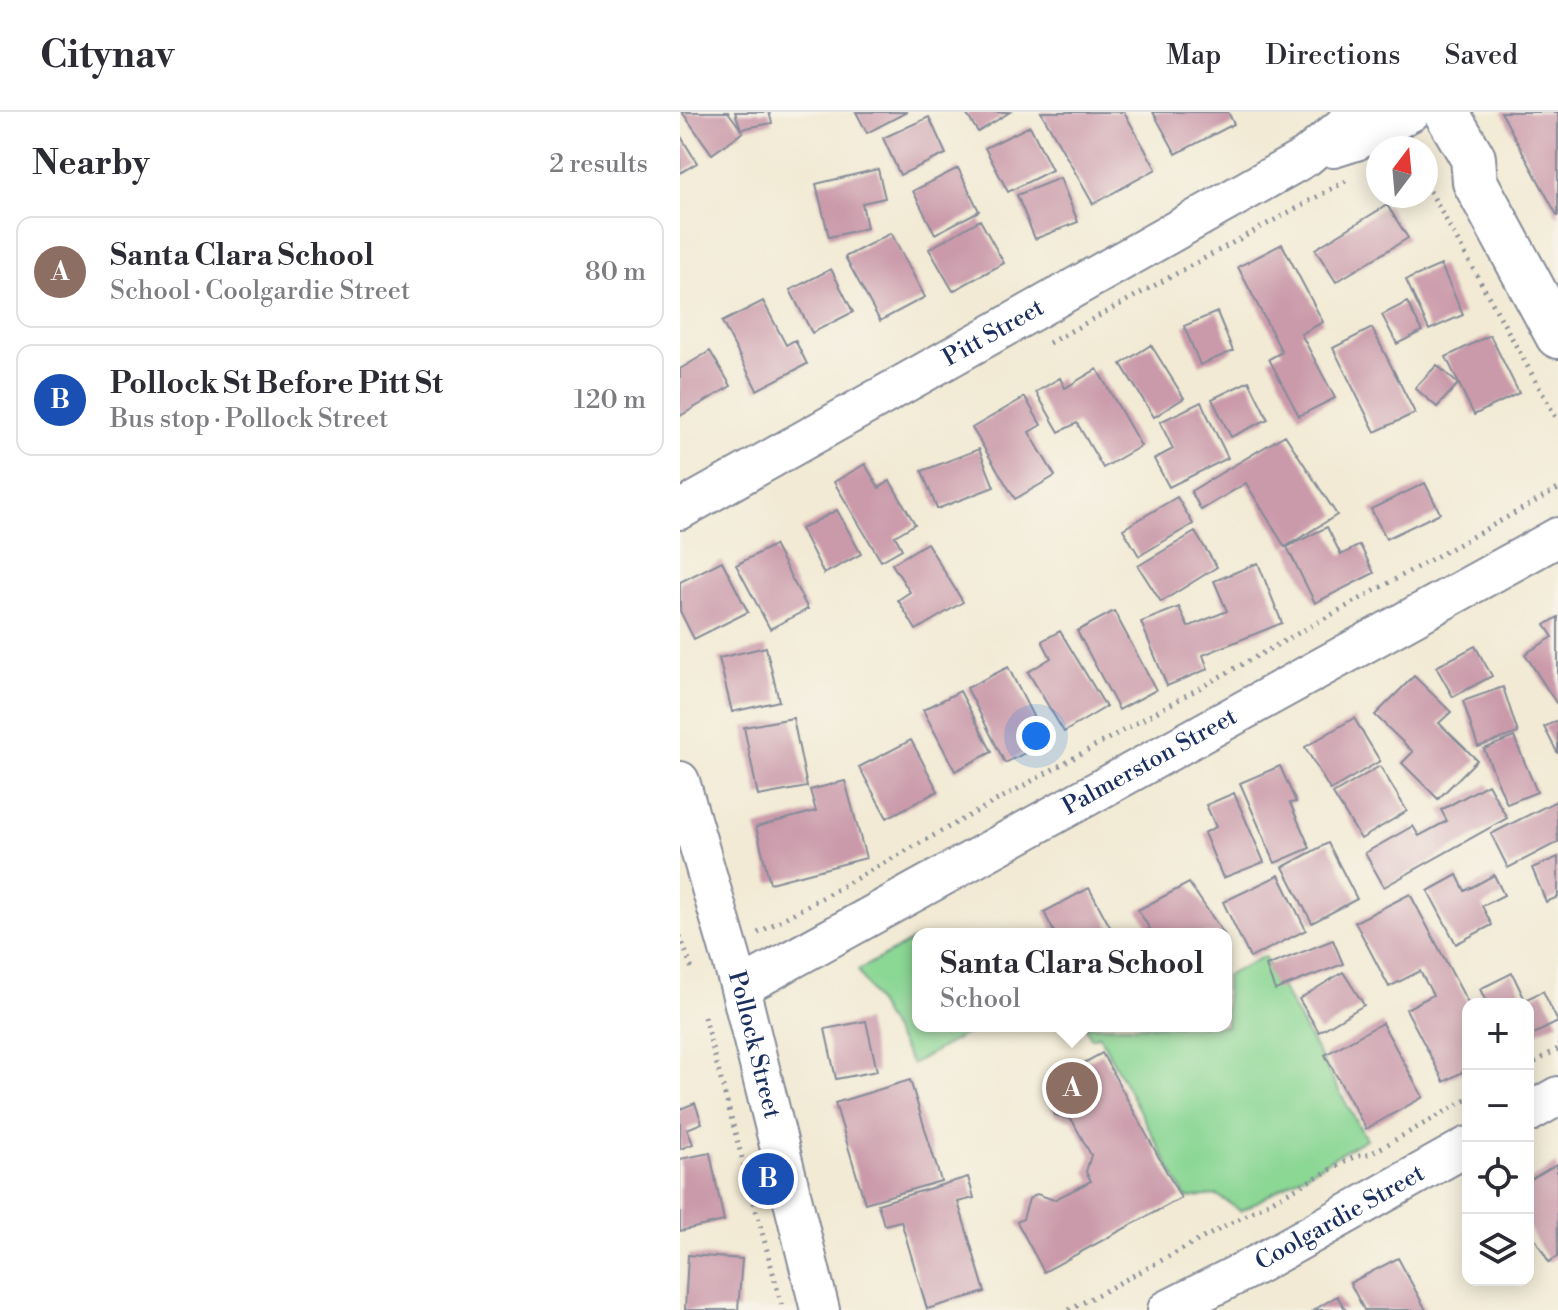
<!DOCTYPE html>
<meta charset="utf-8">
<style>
:root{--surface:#fff;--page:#f7f7f7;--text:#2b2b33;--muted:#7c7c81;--line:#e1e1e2;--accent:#d93025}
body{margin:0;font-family:"Libre Bodoni",serif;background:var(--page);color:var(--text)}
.controls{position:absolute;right:24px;bottom:24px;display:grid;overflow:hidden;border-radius:16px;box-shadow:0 4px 20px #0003}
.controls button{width:72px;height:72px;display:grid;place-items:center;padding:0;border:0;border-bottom:2px solid var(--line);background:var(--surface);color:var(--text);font:40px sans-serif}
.compass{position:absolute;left:686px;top:24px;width:72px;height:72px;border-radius:50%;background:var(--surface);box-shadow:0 4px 20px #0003;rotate:16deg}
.you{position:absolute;left:356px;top:624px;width:28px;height:28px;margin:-20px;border:6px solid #fff;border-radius:50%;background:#1a73e8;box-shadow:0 0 0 12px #1a73e833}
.badge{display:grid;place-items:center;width:52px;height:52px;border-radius:50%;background:var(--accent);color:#fff;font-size:26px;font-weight:700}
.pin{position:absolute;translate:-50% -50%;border:4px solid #fff;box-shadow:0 2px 8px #0006}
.popup{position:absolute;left:232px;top:816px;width:320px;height:104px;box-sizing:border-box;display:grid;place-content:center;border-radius:16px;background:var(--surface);filter:drop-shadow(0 2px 6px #0005);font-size:26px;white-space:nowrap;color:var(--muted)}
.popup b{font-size:30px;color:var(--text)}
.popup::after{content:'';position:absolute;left:50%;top:100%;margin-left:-16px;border:16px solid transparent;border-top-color:var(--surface)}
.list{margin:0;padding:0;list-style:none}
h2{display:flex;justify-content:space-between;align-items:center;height:104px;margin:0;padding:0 32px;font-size:34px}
h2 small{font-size:26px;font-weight:400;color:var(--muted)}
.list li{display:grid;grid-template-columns:52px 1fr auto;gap:24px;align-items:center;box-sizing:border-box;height:112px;margin:0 16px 16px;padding:0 16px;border:2px solid var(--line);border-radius:16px}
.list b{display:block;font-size:30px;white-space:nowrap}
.list p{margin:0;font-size:26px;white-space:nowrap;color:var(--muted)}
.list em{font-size:26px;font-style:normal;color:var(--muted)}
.icon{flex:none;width:44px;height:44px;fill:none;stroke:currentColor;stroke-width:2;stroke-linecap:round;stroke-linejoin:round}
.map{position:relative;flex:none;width:878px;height:1198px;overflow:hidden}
header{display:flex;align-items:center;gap:48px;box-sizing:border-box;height:112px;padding:0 40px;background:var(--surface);border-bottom:2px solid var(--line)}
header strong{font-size:38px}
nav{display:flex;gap:44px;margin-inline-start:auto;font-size:28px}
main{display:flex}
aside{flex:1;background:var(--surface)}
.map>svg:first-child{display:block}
.green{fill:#8bd794;stroke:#538379;stroke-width:2}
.building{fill:#ca9aaa}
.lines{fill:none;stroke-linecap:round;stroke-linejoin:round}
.minor-casing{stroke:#868c99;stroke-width:42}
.major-casing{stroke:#868c99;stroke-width:48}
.path{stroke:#868c99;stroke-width:5;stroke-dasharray:2 6;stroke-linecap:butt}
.minor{stroke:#fff;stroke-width:38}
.major{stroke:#fff;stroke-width:44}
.labels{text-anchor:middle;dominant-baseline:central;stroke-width:6;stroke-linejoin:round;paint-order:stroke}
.street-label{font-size:24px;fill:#1b2f5e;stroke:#f7f3e8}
</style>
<header>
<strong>Citynav</strong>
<nav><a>Map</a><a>Directions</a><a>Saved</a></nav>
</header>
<main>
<aside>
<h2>Nearby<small>2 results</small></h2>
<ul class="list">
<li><span class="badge" style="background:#8d6e63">A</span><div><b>Santa Clara School</b><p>School · Coolgardie Street</p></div><em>80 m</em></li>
<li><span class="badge" style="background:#1a4fb4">B</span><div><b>Pollock St Before Pitt St</b><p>Bus stop · Pollock Street</p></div><em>120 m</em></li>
</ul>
</aside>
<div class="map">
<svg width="878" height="1198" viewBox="0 0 878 1198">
<rect width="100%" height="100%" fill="#f7f3e8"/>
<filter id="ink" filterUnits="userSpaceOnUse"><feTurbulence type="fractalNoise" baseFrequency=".0125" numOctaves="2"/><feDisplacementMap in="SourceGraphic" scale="16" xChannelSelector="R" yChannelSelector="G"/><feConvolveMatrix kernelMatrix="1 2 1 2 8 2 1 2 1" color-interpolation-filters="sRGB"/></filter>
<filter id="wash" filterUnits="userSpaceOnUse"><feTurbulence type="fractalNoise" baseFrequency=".006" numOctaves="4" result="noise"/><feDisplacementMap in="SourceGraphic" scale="32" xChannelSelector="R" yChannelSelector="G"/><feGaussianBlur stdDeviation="1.8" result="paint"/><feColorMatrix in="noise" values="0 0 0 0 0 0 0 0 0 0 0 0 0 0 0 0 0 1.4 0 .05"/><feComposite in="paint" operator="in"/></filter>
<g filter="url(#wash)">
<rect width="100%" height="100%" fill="#f2ead4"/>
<path class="green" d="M 237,826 L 238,914 L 288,914 L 291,919 L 232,952 L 178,858 Z
M 584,844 L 686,1027 L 561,1099 L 537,1083 L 506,1086 L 419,923 L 411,926 L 405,914 L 546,914 L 546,864 Z"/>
<g id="blocks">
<path class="building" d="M 2,0 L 48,0 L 63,20 L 32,42 Z
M 55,0 L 89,0 L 92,11 L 61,17 Z
M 176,0 L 227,0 L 187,21 Z
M 285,0 L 330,0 L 298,20 Z
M 361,0 L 444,0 L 476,57 L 413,92 Z
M 473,0 L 548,0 L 554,12 L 496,42 Z
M 821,0 L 878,0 L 878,105 Z
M 249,5 L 266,42 L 220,63 L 203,26 Z
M 350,14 L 372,58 L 328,80 L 305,36 Z
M 0,23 L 17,51 L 0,61 Z
M 278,56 L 299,99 L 255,122 L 233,79 Z
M 198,57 L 205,86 L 182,91 L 187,116 L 149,125 L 136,72 Z
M 380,66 L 398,110 L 355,127 L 337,83 Z
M 707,93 L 728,126 L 656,170 L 635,137 Z
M 300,108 L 324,151 L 273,179 L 249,137 Z
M 211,121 L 245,185 L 200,209 L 165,145 Z
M 602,132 L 643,210 L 621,222 L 655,286 L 619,304 L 589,247 L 602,240 L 558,155 Z
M 761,153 L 783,203 L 749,218 L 726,168 Z
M 151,157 L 173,200 L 132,221 L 110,178 Z
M 83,189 L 106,233 L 115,228 L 127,252 L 77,278 L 42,210 Z
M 727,190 L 742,219 L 717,232 L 702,203 Z
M 537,200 L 553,239 L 520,253 L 504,214 Z
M 692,216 L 735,301 L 695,320 L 653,236 Z
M 810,223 L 839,281 L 794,303 L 766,245 Z
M 471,233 L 504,286 L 474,305 L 441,252 Z
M 30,239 L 51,274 L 0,304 L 0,257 Z
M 757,253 L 778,272 L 757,295 L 735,276 Z
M 417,257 L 461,334 L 423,356 L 397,311 L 379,320 L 356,280 L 380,266 L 385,276 Z
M 569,269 L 588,307 L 551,325 L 532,287 Z
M 345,285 L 361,313 L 349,320 L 375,364 L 335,387 L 292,316 Z
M 521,290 L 548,346 L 489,375 L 474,347 L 493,337 L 480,310 Z
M 605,323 L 657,403 L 605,435 L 566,371 L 521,398 L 511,379 Z
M 299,337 L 314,375 L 257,397 L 242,359 Z
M 185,352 L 199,376 L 210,369 L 235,412 L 215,424 L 222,437 L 201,449 L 154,370 Z
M 745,371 L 760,401 L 706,427 L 691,397 Z
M 497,385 L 513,412 L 459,444 L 443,417 Z
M 157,398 L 181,442 L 144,462 L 121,417 Z
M 647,415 L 661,443 L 680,433 L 694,461 L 635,491 L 607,435 Z
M 515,420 L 537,455 L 481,490 L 458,454 Z
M 247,431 L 283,490 L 236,518 L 218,488 L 230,480 L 212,452 Z
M 94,433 L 128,497 L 90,517 L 56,453 Z
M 42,449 L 68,500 L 14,527 L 0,499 L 0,470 Z
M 578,451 L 602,511 L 523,543 L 528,557 L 487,574 L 461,510 L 499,495 L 508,515 L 547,499 L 534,469 Z
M 434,499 L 476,578 L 439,598 L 397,519 Z
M 878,505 L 878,590 L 876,591 L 845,542 L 873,525 L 865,513 Z
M 380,519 L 426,595 L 384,620 L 348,560 L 371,546 L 362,529 Z
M 795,534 L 812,564 L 773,585 L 756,555 Z
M 86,535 L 99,589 L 52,600 L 39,546 Z
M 328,555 L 361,620 L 343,629 L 349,639 L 325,651 L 287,576 Z
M 734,564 L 771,600 L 759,611 L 797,648 L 758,687 L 722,651 L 733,640 L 695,603 Z
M 823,575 L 838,621 L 798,635 L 783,589 Z
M 280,579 L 312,640 L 275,659 L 243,598 Z
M 113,606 L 127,675 L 78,684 L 64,615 Z
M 674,606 L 700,649 L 650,678 L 625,635 Z
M 878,608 L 878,642 L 864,615 Z
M 834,625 L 857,680 L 827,692 L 804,637 Z
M 231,628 L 258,679 L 207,706 L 179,655 Z
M 600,654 L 616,690 L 610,691 L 630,736 L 595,751 L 560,671 Z
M 700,654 L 727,699 L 681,727 L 653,682 Z
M 165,669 L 186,746 L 90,771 L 76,715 L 136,699 L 130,678 Z
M 808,672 L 827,706 L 704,775 L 685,741 L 733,714 L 739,724 L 767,709 L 761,698 Z
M 554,681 L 584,750 L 543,766 L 524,721 L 536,715 L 526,693 Z
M 876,689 L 878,730 L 828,756 L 811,722 Z
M 648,731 L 677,787 L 632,811 L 603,755 Z
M 878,745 L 878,785 L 866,790 L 852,756 Z
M 599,763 L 626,818 L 570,846 L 543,790 Z
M 777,763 L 785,779 L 814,763 L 824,783 L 802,794 L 812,813 L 776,832 L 748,779 Z
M 509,771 L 544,822 L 473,822 L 458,798 Z
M 409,776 L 434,822 L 375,822 L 364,800 Z
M 730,782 L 788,891 L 788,957 L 764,970 L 726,897 L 753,883 L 740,859 L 709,875 L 675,810 Z
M 653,828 L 663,852 L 595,878 L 586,854 Z
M 663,860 L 684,893 L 639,920 L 619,887 Z
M 832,861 L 845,888 L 863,879 L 878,910 L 848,925 L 848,892 L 807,892 L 800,877 Z
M 186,909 L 197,959 L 156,967 L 145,917 Z
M 702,911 L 743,985 L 686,1017 L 645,943 Z
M 422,941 L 501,1086 L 364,1160 L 337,1110 L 343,1107 L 349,1087 L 357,1082 L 374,1088 L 411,1069 L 406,1060 L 411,1043 L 392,1008 L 375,1003 L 371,994 L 375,976 L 371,969 Z
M 230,968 L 261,1069 L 185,1091 L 155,991 Z
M 15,991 L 22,1011 L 7,1017 L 13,1032 L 0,1037 L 0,997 Z
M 30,1041 L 44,1109 L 0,1119 L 0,1047 Z
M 877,1052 L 878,1144 L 869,1150 L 848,1115 L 848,1069 Z
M 288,1065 L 294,1086 L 278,1090 L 305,1180 L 247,1197 L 221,1109 L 204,1113 L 198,1092 Z
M 8,1143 L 62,1147 L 58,1198 L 5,1198 Z
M 718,1146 L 746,1198 L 684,1198 L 670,1171 Z
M 657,1184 L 666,1198 L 634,1198 Z"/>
</g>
</g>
<g filter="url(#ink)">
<use href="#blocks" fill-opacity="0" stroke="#868c99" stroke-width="2"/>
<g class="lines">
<g class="minor-casing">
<g id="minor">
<path d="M 654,36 L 676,29 L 731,0"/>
<path id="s1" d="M 0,398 L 626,45 L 680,0"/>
<path id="s2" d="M 0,669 L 60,876 L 140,1198"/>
<path id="s3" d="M 60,876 L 878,425"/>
<path d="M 848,1001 L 878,984"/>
<path id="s4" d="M 487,1198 L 578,1152 L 788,1034"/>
</g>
</g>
<g class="major-casing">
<path id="major" d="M 766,0 L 793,46 L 795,70 L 878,224"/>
</g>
<path class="path" d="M 746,72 L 878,309
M 369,231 L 666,69
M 78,821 L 878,377
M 0,824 L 13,860
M 24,905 L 103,1198
M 848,954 L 878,937
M 389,1198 L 674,1045 L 690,1042 L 788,987"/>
<use href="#minor" class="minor"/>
<use href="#major" class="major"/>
</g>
</g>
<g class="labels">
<g class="street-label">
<text stroke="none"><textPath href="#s1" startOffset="360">Pitt Street</textPath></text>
<text stroke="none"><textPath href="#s3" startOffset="468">Palmerston Street</textPath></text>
<text stroke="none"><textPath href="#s2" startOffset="274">Pollock Street</textPath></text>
<text stroke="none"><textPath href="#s4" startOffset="196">Coolgardie Street</textPath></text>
</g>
</g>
</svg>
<div class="controls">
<button>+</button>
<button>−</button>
<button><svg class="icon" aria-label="locate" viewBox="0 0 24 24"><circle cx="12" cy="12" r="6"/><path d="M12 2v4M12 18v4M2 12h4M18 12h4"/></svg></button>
<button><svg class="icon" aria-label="layers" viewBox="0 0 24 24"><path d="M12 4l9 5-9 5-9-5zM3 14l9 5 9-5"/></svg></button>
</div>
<svg class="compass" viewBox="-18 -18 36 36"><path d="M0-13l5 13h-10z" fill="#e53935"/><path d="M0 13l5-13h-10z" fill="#7c7c81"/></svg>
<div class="you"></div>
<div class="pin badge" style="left:392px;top:976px;background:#8d6e63">A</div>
<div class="popup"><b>Santa Clara School</b>School</div>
<div class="pin badge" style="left:88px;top:1067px;background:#1a4fb4">B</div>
</div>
</main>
